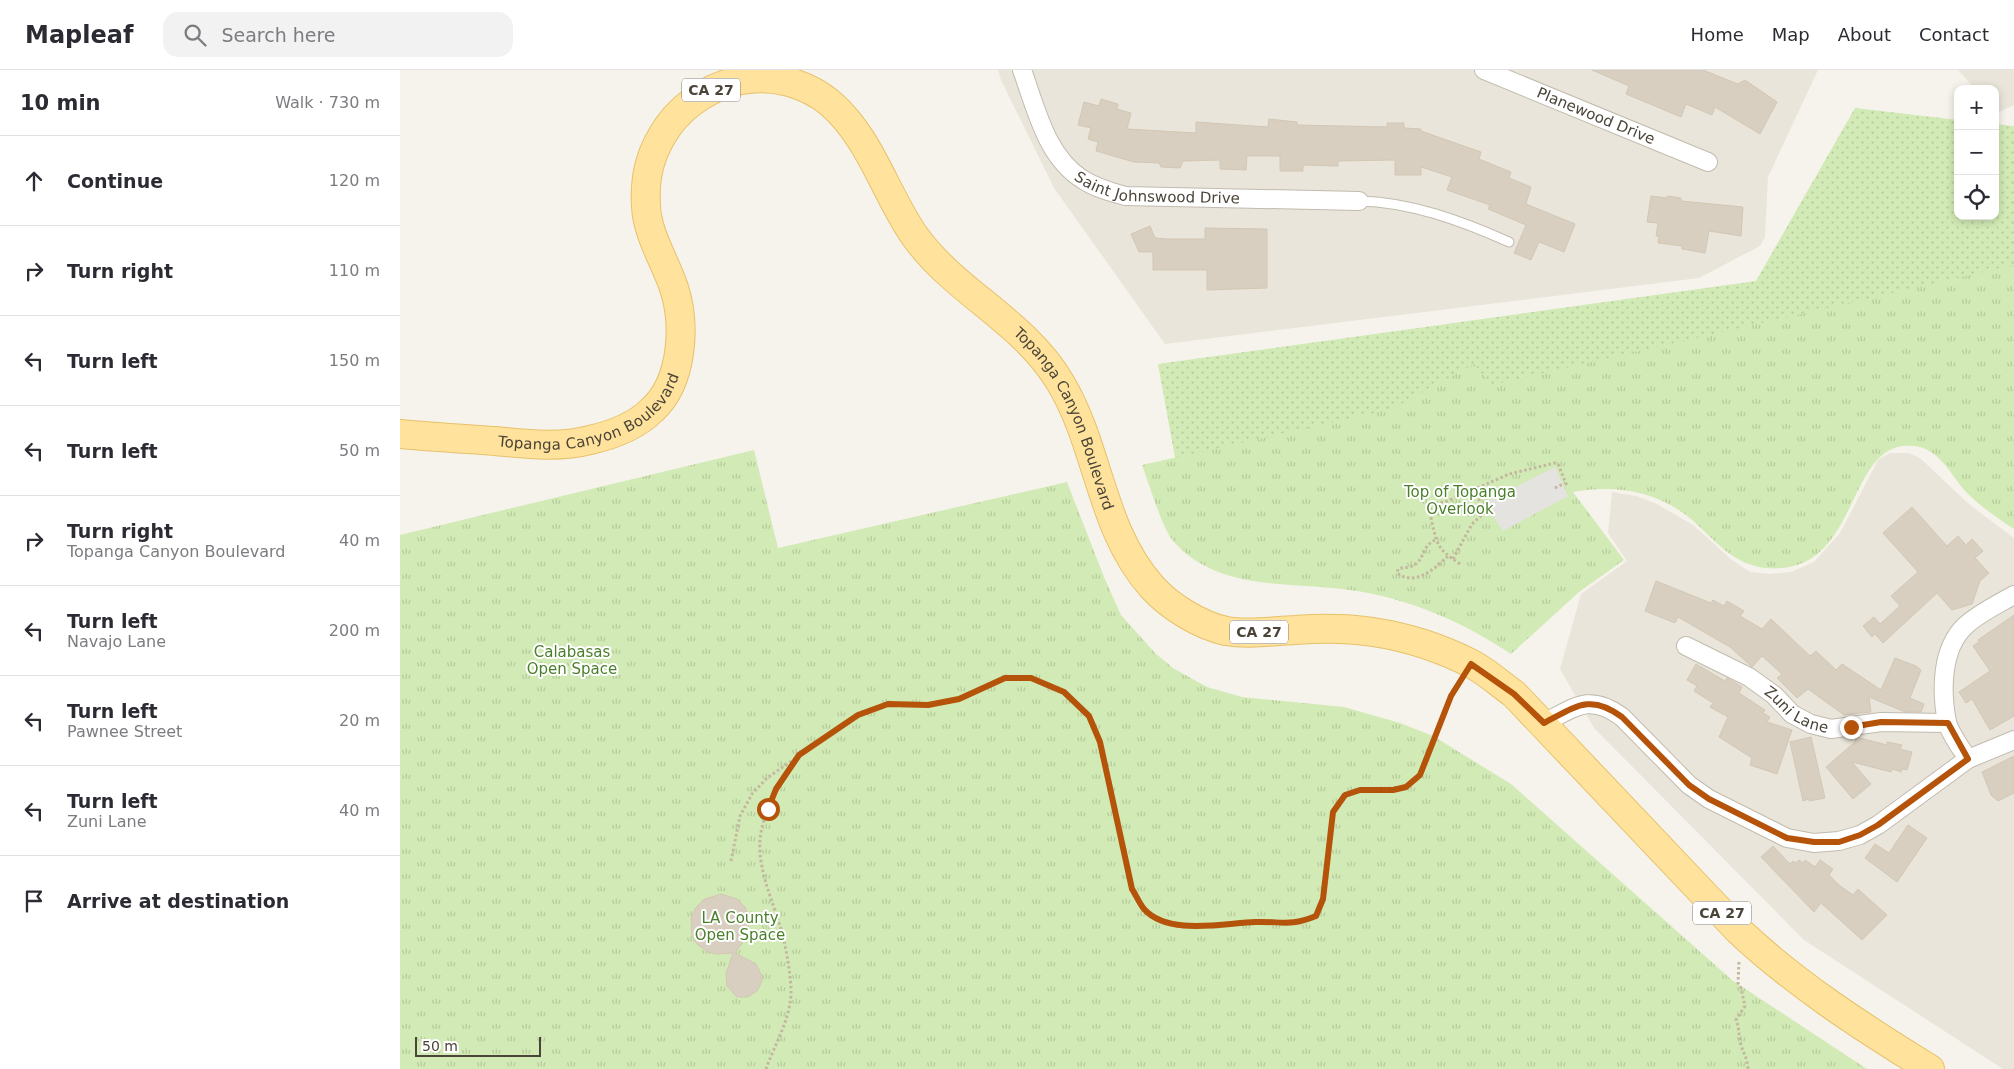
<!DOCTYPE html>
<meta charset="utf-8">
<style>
:root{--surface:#fff;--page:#f2f2f3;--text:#2b2b33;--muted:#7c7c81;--line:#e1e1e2}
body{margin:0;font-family:"DejaVu Sans",sans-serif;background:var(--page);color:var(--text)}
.controls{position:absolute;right:15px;top:15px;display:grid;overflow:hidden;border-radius:10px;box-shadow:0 2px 8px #0003}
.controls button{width:45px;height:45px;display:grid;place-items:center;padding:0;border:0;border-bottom:1px solid var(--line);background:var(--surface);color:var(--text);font:25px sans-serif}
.scale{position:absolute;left:15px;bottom:12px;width:126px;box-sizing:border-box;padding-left:5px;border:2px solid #4b4439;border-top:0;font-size:14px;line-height:18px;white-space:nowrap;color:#4b4439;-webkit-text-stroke:4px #fff;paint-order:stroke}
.stop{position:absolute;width:15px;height:15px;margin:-11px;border:4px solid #b45309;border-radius:50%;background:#fff}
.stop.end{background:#b45309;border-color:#fff;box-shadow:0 1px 5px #0008}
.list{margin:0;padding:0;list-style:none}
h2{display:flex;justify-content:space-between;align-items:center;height:65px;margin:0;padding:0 20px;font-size:21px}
h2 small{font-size:16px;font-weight:400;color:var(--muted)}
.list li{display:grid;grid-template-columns:32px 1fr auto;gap:15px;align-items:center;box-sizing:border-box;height:90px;padding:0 20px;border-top:1px solid var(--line)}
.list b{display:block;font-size:19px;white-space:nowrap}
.list p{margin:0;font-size:16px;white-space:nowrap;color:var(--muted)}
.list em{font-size:16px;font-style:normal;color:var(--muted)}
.icon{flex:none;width:28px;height:28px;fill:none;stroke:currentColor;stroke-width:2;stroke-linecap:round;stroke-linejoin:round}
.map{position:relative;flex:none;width:1614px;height:999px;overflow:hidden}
header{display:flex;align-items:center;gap:30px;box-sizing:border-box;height:70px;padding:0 25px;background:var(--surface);border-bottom:1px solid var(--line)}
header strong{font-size:24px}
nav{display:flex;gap:28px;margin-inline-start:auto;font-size:18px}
.search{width:350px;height:45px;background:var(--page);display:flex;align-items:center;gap:12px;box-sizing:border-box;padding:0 18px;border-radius:15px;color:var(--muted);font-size:19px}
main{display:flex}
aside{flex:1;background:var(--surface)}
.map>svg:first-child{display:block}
.residential{fill:#eae5da}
.grass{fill:url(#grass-dots)}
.park{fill:url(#park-tufts)}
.parking{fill:#e5e3e0}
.building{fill:#d8cfc1;stroke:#d3c7b4}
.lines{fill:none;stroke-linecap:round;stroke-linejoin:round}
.lane-casing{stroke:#c2bbae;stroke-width:11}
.street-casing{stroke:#c2bbae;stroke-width:20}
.primary-casing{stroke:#e6c16a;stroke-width:30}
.path{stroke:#c4b79f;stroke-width:3;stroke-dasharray:2.5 2.5;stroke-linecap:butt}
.lane{stroke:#fff;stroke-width:9}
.street{stroke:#fff;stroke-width:18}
.primary{stroke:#ffe39c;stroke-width:28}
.route{stroke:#b45309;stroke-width:6}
.labels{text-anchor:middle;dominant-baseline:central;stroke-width:4;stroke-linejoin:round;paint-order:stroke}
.shield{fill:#fff;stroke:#817c74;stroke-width:1}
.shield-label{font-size:14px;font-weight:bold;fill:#4b4439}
.street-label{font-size:15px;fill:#4b4439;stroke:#fff}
.park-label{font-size:15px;fill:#4a7f2a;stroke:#fff}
</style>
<header>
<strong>Mapleaf</strong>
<div class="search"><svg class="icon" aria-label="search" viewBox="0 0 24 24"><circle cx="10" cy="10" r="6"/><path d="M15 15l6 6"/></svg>Search here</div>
<nav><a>Home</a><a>Map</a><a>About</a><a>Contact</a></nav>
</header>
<main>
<aside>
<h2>10 min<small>Walk · 730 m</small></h2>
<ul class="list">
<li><svg class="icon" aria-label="ahead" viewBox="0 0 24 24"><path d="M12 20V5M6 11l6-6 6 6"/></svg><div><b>Continue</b></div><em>120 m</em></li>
<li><svg class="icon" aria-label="right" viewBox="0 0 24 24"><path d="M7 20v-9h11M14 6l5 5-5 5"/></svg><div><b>Turn right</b></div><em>110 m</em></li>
<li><svg class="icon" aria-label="left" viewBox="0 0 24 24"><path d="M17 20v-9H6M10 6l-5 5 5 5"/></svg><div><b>Turn left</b></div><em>150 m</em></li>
<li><svg class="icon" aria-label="left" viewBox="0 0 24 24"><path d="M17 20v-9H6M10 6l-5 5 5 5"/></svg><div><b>Turn left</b></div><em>50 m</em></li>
<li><svg class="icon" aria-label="right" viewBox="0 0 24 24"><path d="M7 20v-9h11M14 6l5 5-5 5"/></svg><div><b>Turn right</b><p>Topanga Canyon Boulevard</p></div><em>40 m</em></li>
<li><svg class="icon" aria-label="left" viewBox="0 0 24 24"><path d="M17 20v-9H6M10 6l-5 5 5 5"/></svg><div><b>Turn left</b><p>Navajo Lane</p></div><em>200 m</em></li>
<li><svg class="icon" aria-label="left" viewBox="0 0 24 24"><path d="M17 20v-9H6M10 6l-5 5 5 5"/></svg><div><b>Turn left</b><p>Pawnee Street</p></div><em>20 m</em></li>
<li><svg class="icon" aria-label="left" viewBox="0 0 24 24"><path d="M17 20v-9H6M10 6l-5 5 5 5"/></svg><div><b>Turn left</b><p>Zuni Lane</p></div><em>40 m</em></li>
<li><svg class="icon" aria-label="arrive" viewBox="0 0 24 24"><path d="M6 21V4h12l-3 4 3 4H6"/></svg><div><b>Arrive at destination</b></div></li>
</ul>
</aside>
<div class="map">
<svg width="1614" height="999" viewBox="0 0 1614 999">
<defs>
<pattern id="grass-dots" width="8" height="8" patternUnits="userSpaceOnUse" patternTransform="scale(1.25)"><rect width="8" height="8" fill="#d2eab5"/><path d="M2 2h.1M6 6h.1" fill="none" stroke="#b6ca9c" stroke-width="1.8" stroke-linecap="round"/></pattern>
<pattern id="park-tufts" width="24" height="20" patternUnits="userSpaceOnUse" patternTransform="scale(1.25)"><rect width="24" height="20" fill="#d2eab5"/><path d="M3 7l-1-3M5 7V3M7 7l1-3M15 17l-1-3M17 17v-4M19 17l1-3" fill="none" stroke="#b6ca9c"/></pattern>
</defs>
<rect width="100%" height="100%" fill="#f6f3ec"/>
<path class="residential" d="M 598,0 L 1418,0 L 1368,107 L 1365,167 L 1360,176 L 1299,208 L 765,274 L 654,118 L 601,10 Z
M 1558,0 L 1614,0 L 1614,35 L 1597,43 L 1595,41 L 1595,19 L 1575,19 Z
M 1490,383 L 1509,383 L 1520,388 L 1570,435 L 1614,468 L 1614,999 L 1603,999 L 1404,870 L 1194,658 L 1160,599 L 1181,524 L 1227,491 L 1208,463 L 1212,422 L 1236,426 L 1257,434 L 1293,455 L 1332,490 L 1350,502 L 1371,504 L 1391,502 L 1414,492 L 1440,463 L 1478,390 Z"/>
<path class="grass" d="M 1455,38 L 1558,50 L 1558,146 L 1595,146 L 1595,54 L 1614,56 L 1614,365 L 783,432 L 758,294 L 1356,211 Z"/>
<path class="park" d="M 1614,195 L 1614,459 C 1597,448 1581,437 1566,422 C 1550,404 1540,379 1514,376 C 1443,368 1463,507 1366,498 C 1333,495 1314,469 1291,449 C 1258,421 1215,414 1173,422 L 1224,490 L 1179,522 L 1111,584 C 1066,554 1017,532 963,522 C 899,510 822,525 774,472 C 762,459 749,413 742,395 L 992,339 L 1074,294 L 1091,315 Z
M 354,380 L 378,478 L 667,412 L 704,507 L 721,545 L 755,583 L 773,598 L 807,617 L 842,627 L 944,637 L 1000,653 L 1033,666 L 1111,714 L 1332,910 L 1467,999 L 0,999 L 0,465 Z"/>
<path class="parking" d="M 1155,397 L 1168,426 L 1103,461 L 1084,433 Z"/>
<path class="building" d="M 1192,0 L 1303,0 L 1338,14 L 1345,10 L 1377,32 L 1360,64 L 1315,37 L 1312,45 L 1286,34 L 1281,47 L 1226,24 L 1229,16 Z
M 701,29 L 718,34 L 717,39 L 731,43 L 727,59 L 796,63 L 796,52 L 868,57 L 869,49 L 897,52 L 897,55 L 987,57 L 987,53 L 1004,53 L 1004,58 L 1021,59 L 1021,61 L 1081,82 L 1079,89 L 1111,102 L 1109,108 L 1131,117 L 1126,134 L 1175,154 L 1164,182 L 1139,172 L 1131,190 L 1114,183 L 1126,155 L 1088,139 L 1090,135 L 1047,120 L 1052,107 L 1021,97 L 1021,105 L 995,105 L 995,90 L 938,91 L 938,96 L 903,95 L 903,101 L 880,101 L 880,86 L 847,86 L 846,100 L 820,99 L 820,90 L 783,91 L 780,98 L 761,97 L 759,93 L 734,92 L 696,81 L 698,72 L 688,69 L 691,58 L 678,55 L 684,32 L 699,36 Z
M 1251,126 L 1267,128 L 1268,126 L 1281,128 L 1281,131 L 1343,137 L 1341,166 L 1309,161 L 1305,183 L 1282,179 L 1282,176 L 1258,173 L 1259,166 L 1256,166 L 1258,153 L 1247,152 Z
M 750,156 L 755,168 L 768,169 L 805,169 L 805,158 L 867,159 L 867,218 L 807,220 L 807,200 L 753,200 L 753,182 L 739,182 L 731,164 Z
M 1512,437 L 1547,476 L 1558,466 L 1566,475 L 1572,469 L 1583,481 L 1575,488 L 1589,503 L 1580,511 L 1572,534 L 1552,540 L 1537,523 L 1483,573 L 1475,564 L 1472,567 L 1463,556 L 1474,547 L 1480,554 L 1500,536 L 1491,526 L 1518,502 L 1483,463 Z
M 1256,511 L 1311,533 L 1313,530 L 1324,536 L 1327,531 L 1344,541 L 1340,546 L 1362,559 L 1371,549 L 1410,586 L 1416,581 L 1436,600 L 1442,594 L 1481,620 L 1495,588 L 1516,596 L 1521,600 L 1510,628 L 1524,634 L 1521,642 L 1505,642 L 1469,627 L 1471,642 L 1444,645 L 1408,619 L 1397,628 L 1377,608 L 1382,604 L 1362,586 L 1352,597 L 1330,577 L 1278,547 L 1275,553 L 1245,541 Z
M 1614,545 L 1614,646 L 1590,660 L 1572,629 L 1566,633 L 1559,622 L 1590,601 L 1573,576 L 1579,572 L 1578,570 Z
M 1296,594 L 1325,611 L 1327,608 L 1342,617 L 1339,623 L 1365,640 L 1363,643 L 1370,647 L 1367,652 L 1392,660 L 1377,704 L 1350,695 L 1352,688 L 1319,667 L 1328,647 L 1310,637 L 1313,633 L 1294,621 L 1297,616 L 1287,610 Z
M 1411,667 L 1425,728 L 1409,731 L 1409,729 L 1403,731 L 1390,672 Z
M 1456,667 L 1487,675 L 1487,672 L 1502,675 L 1500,679 L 1512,682 L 1507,700 L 1502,699 L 1501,702 L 1492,699 L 1491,702 L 1452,692 L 1471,714 L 1453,729 L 1426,697 L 1455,672 Z
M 1614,686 L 1614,723 L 1598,731 L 1591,725 L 1582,702 Z
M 1508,755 L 1527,768 L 1497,812 L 1465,788 L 1475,774 L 1489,783 Z
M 1373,776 L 1390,794 L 1393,791 L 1396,793 L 1399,790 L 1403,793 L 1405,790 L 1415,797 L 1420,790 L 1433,799 L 1429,805 L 1439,815 L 1453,825 L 1458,819 L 1487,845 L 1462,870 L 1421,833 L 1414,842 L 1361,787 Z
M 321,824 L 337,829 L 345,837 L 349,846 L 348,865 L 335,883 L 356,894 L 363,908 L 358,920 L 348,927 L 337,927 L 327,916 L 326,904 L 333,883 L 316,884 L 308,882 L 297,874 L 292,866 L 291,848 L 296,837 L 305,829 Z"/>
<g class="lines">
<g class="lane-casing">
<path id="lane" d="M 959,131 C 1011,132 1062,151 1109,172"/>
</g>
<g class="street-casing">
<g id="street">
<path id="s1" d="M 622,0 C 636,38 646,86 682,109 C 695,118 711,122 725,126 L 959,131"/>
<path id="s2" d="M 1084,0 L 1308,92"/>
<path id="s3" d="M 1286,576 L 1349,607 L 1374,625 L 1392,644 L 1411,654 L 1431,659 L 1481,652 L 1547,653"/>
<path d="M 1144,653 C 1175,637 1190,623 1222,647 L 1289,715 L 1309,729 L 1387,768 L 1414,773 L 1439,771 L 1460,765 L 1478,755 L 1568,689 L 1614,670"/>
<path d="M 1568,689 C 1561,678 1550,664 1547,652 C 1541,621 1541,579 1565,556 C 1579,543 1598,534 1614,525"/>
</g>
</g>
<g class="primary-casing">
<g id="primary">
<path id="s4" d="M 0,364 C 32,367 64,369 95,371 C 126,374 160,378 190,370 C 212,365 236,356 252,340 C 283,312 286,255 274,218 C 265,191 247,164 246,136 C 244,105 251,80 269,55 C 286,32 314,15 341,10 C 372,4 406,13 430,33 C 470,67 485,123 514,165 C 554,222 624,251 660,312 C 699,376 700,459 752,517 C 769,536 799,555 826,561 C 848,565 872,561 895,560 C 920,558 947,558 973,562 C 1006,567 1041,578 1072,594 C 1087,602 1100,614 1114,624 L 1337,859 C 1395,914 1462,957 1530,999"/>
</g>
</g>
<path class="path" d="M 1155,418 L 1165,413
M 1035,470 C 1021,477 1025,489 1014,495 C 1009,498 1004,497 998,499 L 997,503 C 1015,517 1036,498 1048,486
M 1053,489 L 1072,454 L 1085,442 L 1079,430 L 1094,420
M 1060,494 C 1038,479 1038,477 1032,453 C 1031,446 1028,440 1033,433 L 1045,432 L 1109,404 L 1155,393 L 1158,394 L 1167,416
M 331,791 L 340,746 L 352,724 L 367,708 L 458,645 L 488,634 L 528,635 L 559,629 L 605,608 L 631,608 L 664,622 L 689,646 L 701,673 L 732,819 C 736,825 739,833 744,839 C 768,866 824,853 855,852 C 882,851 889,857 916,846 L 923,829 L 933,742 L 945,725 L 960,720 L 1005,717 L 1020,705 L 1051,626 L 1060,612
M 1339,892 L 1338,913 L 1341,918 L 1345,936 L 1336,950 C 1340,959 1338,966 1341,975 C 1344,985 1347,987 1348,999
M 366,999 C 375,974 392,946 391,919 C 390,899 386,878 381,859 C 372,829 355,793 361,762 C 367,733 382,710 398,687"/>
<use href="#lane" class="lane"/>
<use href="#street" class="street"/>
<use href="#primary" class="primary"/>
</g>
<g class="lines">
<path class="route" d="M 368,739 L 376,719 L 399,685 L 458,645 L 488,634 L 528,635 L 559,629 L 605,608 L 631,608 L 664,622 L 689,646 L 700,672 L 732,819 C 736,825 739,833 744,839 C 768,866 824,853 855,852 C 882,851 889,857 916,846 L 923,829 L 933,742 L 945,725 L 960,720 L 993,720 L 1006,717 L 1020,705 L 1051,626 L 1071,594 L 1114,624 L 1144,653 C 1175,637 1190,623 1222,647 L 1289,715 L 1309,729 L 1387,768 L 1414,772 L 1439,772 L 1460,765 L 1478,755 L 1568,689 L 1548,653 L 1481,652 L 1451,657"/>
</g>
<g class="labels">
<g class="shield">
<rect x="282" y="8.5" width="58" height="23" rx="4"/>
<rect x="830" y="550.5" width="58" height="23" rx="4"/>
<rect x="1293" y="831.5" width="58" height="23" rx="4"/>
</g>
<g class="shield-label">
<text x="311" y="20">CA 27</text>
<text x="859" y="562">CA 27</text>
<text x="1322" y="843">CA 27</text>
</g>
<g class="street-label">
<text stroke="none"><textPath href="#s2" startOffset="121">Planewood Drive</textPath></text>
<text stroke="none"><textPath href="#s1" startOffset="204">Saint Johnswood Drive</textPath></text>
<text stroke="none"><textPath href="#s4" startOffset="201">Topanga Canyon Boulevard</textPath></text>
<text stroke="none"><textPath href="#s4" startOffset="1145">Topanga Canyon Boulevard</textPath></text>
<text stroke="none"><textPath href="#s3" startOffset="129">Zuni Lane</textPath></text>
</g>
<g class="park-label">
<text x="1060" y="422">Top of Topanga<tspan x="1060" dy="17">Overlook</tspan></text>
<text x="172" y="582">Calabasas<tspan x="172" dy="17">Open Space</tspan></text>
<text x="340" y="848">LA County<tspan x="340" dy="17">Open Space</tspan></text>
</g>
</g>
</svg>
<div class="controls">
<button>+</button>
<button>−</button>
<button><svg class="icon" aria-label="locate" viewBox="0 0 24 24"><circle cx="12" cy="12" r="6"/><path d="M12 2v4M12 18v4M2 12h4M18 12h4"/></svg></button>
</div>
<div class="scale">50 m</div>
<div class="stop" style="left:368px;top:739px"></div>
<div class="stop end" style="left:1451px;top:657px"></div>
</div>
</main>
